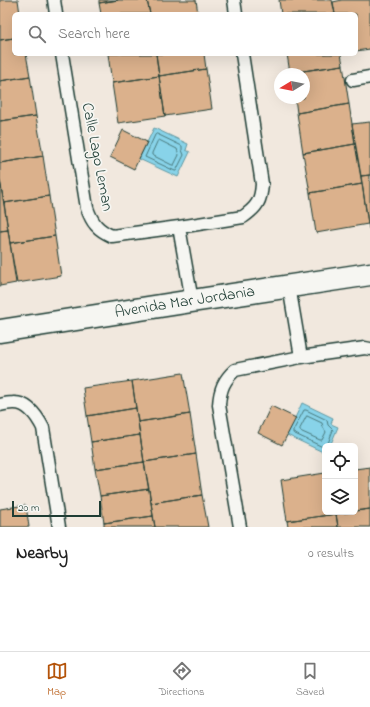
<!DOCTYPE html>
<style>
:root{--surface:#fff;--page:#f6f6f6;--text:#222;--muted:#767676;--line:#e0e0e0;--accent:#b45309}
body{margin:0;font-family:"Indie Flower",sans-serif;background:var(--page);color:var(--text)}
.controls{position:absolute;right:12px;bottom:12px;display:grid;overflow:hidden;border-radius:6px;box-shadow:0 4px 16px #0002}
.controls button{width:36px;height:36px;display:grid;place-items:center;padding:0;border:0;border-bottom:1px solid var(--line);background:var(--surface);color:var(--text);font:20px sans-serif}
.compass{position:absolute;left:274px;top:68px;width:36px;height:36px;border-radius:50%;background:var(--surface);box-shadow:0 4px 16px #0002;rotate:260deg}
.scale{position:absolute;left:12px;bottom:10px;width:89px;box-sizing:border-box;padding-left:4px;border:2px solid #1f3d34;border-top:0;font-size:11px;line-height:14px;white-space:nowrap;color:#1f3d34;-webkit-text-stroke:3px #f6f6f2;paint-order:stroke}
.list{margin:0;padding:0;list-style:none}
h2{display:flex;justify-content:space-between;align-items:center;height:52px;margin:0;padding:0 16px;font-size:17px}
h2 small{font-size:13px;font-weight:400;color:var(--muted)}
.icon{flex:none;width:22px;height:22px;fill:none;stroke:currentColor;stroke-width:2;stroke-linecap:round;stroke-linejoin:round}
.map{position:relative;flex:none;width:370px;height:527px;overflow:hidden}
.search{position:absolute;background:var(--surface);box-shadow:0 4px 16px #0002;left:12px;right:12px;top:12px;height:44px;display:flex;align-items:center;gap:10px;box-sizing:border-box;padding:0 14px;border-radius:6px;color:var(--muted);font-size:15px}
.sheet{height:124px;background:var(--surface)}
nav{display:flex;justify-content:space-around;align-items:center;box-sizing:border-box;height:56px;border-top:1px solid var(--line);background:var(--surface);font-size:11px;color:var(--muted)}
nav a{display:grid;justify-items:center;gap:2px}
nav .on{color:var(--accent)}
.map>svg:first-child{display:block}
.water{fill:#88d3e9;stroke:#5e97a1}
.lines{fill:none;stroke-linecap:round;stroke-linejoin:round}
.shore{stroke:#49797c;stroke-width:1}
.building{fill:#dbb18c;stroke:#1f3d34}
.lane-casing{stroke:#1f3d34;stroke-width:15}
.street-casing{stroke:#1f3d34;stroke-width:25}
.lane{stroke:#f6f6f2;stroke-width:12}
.street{stroke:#f6f6f2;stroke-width:22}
.labels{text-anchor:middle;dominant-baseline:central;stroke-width:3.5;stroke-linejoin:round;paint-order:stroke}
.street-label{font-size:16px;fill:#1f3d34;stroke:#f6f6f2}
</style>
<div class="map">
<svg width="370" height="527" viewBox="0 0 370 527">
<rect width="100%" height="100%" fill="#f1e8de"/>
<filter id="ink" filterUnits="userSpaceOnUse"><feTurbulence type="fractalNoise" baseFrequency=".025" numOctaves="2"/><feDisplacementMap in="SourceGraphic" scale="8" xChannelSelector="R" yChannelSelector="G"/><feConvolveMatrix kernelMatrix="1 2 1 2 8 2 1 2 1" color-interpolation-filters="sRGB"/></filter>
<g filter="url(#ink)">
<path class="water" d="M 154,128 L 188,144 L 186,150 L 190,152 L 178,177 L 139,159 Z
M 302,403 L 333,418 L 331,424 L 338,427 L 330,446 L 325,446 L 325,453 L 287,435 Z"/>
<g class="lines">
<path class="shore" d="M 157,134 L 182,146 L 182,150 L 184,155 L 176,171 L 175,171 L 145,157 L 155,135 Z
M 159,140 L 177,149 L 179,155 L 174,165 L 172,165 L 152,155 L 152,153 L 157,142 Z
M 307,416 L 322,423 L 323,427 L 326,432 L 322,440 L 320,440 L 300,431 L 300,429 Z
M 325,448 L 293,433 L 293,431 L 304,410 L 306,410 L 327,420 L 328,425 L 333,430 L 327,446"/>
</g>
<path class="building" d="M 0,0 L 18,0 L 20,14 L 14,14 L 14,38 L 0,40 Z
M 99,0 L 118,0 L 99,3 Z
M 118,0 L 147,0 L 150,14 L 101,14 L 99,3 Z
M 147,0 L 196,0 L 198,14 L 150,14 Z
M 279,0 L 332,0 L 335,14 L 281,14 Z
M 342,0 L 370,0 L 370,49 L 356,51 L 356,14 L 335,14 L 333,2 Z
M 14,38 L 14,54 L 26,54 L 30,76 L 0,81 L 0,40 Z
M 108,54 L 156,54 L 159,76 L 112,83 Z
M 156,54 L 204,54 L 206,69 L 159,76 Z
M 287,54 L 341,54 L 343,65 L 290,73 Z
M 343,65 L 349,104 L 297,113 L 295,98 L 304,98 L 304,74 L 291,74 L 290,73 Z
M 206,69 L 212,109 L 165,116 L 159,76 Z
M 30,76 L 36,116 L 0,121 L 0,81 Z
M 159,76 L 165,116 L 118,123 L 112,83 Z
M 349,104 L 355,144 L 303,153 L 297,113 Z
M 36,116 L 43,156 L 0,163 L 0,121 Z
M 370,122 L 370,175 L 361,176 L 352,124 Z
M 123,130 L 147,142 L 134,169 L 110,157 Z
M 355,144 L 362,184 L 310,193 L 303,153 Z
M 43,156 L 49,196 L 4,203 L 0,180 L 0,163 Z
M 370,175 L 370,228 L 369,229 L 361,176 Z
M 0,180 L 8,230 L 0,231 Z
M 362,184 L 368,224 L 316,233 L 310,193 Z
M 49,196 L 55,236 L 10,243 L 4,203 Z
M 8,230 L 16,283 L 0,286 L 0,231 Z
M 55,236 L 61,276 L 17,283 L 10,243 Z
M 183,373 L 190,414 L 138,422 L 132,381 Z
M 132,381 L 136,408 L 87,416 L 83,388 Z
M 271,406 L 296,418 L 282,445 L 258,433 Z
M 136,408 L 140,435 L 91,442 L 87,416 Z
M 190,414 L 196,454 L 144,462 L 138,422 Z
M 140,435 L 144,462 L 95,469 L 91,442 Z
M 196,454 L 202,495 L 151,503 L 144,462 Z
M 144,462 L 149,489 L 100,496 L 95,469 Z
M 370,467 L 370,509 L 355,511 L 355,469 Z
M 325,473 L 325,512 L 336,512 L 336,514 L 287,521 L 281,480 Z
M 149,489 L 153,516 L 104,523 L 100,496 Z
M 202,495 L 208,527 L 155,527 L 151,503 Z
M 26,505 L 29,527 L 0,527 L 0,509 Z
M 370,509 L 370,527 L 338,527 L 336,514 L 355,512 L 355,511 Z
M 336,514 L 338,527 L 288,527 L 287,521 Z
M 153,516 L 155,527 L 104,527 L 104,523 Z"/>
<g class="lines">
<g class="lane-casing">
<path id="lane" d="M 54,0 L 56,14
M 234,0 L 236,14
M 62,54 L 87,208 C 92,223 98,230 112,236 L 179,227 L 243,217 C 257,207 261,201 262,184 L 242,54
M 353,80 L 370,77
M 179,227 L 192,301
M 289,286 L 301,357
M 0,405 C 4,404 8,403 13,403 C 27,402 37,416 43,428 L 59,527
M 240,527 L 219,405 C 220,389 224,380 235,370 L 301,357 L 365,348 L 370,349"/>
</g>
<g class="street-casing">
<g id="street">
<path id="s1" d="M 0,331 L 192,301 L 370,274"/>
</g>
</g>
<use href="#lane" class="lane"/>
<use href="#street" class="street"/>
</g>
</g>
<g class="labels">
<g class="street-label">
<text transform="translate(97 157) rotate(79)">Calle Lago Leman</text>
<text stroke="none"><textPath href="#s1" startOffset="187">Avenida Mar Jordania</textPath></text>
</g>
</g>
</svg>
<div class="controls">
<button><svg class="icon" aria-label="locate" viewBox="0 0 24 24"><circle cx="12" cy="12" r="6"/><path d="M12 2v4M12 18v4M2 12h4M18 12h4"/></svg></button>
<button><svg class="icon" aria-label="layers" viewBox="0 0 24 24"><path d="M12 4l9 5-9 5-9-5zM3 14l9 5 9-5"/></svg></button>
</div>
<svg class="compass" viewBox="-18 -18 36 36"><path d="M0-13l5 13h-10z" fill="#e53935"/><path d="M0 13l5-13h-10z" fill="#767676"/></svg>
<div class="scale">20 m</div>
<div class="search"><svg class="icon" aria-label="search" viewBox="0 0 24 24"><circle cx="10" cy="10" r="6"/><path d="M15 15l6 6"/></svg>Search here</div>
</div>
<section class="sheet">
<h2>Nearby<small>0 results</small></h2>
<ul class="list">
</ul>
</section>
<nav>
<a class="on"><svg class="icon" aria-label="map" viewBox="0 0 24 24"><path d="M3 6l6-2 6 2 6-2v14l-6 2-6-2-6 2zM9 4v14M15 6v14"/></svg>Map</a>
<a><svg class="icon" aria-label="directions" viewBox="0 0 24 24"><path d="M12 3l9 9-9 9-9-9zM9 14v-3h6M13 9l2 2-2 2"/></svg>Directions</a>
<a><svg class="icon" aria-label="saved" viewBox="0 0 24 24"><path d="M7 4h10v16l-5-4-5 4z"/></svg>Saved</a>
</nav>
